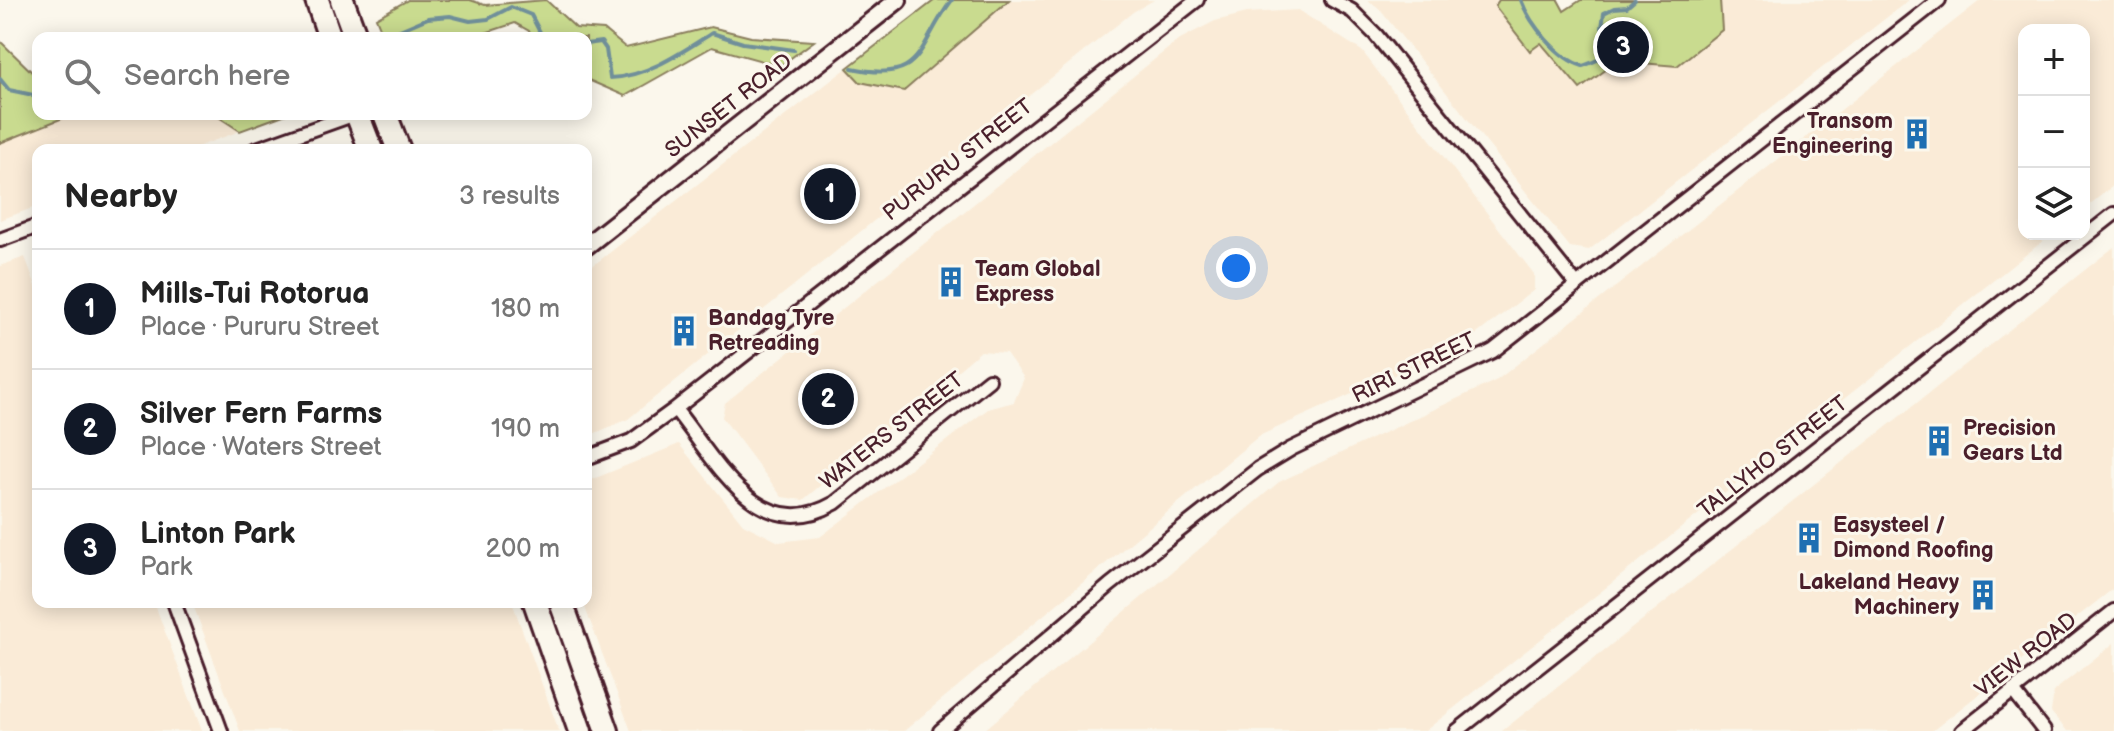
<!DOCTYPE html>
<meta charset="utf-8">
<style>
:root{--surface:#fff;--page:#f2f2f2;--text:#222;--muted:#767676;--line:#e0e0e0;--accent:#111827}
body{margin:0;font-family:"Balsamiq Sans",sans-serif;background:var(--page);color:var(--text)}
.controls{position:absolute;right:24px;top:24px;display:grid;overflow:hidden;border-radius:16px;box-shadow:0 4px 20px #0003}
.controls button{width:72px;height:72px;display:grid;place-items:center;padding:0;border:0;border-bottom:2px solid var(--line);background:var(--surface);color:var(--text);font:40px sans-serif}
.you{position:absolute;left:1236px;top:268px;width:28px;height:28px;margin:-20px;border:6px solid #fff;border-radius:50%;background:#1a73e8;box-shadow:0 0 0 12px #1a73e833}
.badge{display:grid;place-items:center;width:52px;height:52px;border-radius:50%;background:var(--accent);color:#fff;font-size:26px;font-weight:700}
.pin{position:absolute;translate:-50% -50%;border:4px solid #fff;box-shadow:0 2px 8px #0006}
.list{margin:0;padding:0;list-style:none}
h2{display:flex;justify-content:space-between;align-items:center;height:104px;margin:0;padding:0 32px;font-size:34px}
h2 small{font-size:26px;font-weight:400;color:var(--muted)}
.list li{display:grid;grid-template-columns:52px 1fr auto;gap:24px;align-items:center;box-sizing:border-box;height:120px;padding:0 32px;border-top:2px solid var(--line)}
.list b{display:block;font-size:30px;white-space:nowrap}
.list p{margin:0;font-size:26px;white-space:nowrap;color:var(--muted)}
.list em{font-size:26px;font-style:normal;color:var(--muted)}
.icon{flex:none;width:44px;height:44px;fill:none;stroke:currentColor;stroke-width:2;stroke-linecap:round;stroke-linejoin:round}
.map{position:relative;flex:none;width:2114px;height:731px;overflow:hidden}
.search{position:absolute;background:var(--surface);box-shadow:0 4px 20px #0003;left:32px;top:32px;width:560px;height:88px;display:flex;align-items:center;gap:20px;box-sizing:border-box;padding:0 28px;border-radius:16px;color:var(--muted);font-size:30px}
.panel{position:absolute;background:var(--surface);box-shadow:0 4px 20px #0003;left:32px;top:144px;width:560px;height:464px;border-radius:16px}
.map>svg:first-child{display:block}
.built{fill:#faebd7}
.park{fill:#c9db8f;stroke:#8a7d5d;stroke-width:2}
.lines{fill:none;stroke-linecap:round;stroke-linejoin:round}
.stream{stroke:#708f9a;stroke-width:4}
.street-casing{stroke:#4a1f2b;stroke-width:18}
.secondary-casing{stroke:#4a1f2b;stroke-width:22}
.highway-casing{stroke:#4a1f2b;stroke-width:28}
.street{stroke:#fbf7ec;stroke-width:12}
.secondary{stroke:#fbf7ec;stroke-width:16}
.highway{stroke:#fbf7ec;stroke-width:22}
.labels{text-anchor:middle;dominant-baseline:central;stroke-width:6;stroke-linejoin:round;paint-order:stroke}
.street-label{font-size:22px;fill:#4a1f2b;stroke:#fbf7ec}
.poi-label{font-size:22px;font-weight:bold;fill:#4a1f2b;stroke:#fbf7ec;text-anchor:start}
</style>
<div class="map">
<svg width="2114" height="731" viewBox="0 0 2114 731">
<rect width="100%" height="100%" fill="#fbf7ec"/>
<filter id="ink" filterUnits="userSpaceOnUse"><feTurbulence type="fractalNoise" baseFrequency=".0125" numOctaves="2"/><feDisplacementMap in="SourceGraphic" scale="16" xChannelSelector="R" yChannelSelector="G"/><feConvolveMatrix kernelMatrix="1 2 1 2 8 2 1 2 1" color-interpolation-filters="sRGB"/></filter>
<g filter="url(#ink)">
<path class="built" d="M 1009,0 L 1154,0 L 1133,12 L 628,419 L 586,437 L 586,271 L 847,68 L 860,82 L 904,91 Z
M 1368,0 L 1499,0 L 1495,6 L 1529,51 L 1540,42 L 1616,63 L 1624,71 L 1641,63 L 1677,65 L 1722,30 L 1720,0 L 1909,0 L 1589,250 L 1570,247 L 1381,11 Z
M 1981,0 L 2114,0 L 2114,185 L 2084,209 L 2084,30 L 2024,30 L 2024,234 L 2052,234 L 1425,731 L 983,731 L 1279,482 L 1497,380 Z
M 1298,10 L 1362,51 L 1534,274 L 1534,290 L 1465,343 L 1259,436 L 904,731 L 631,731 L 583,602 L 586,482 L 679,444 L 743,524 L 779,542 L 820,537 L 988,409 L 1014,402 L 1024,378 L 1006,353 L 981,351 L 803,500 L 782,497 L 722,417 L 725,403 L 1180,39 L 1215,21 L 1247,13 Z
M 73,114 L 214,114 L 240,131 L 189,150 L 38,150 L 38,206 L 0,220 L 0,143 Z
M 2114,247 L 2114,588 L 1932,731 L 1502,731 Z
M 25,257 L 38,291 L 38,602 L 154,602 L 202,731 L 0,731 L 0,266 Z
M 192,602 L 512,602 L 559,731 L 240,731 Z
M 2114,643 L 2114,731 L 2067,731 L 2051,712 L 2054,691 Z"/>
<path class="park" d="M 408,0 L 470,0 L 485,5 L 546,0 L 576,28 L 604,30 L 626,48 L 711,27 L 751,37 L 814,41 L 780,66 L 712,47 L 625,96 L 586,79 L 586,38 L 532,38 L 529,31 L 515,23 L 479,35 L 454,32 L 441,38 L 384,38 L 376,18 Z
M 935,0 L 1009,0 L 904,91 L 860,82 L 847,68 Z
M 1499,0 L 1558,0 L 1564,11 L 1581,0 L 1720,0 L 1722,30 L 1677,66 L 1641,63 L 1624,71 L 1615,63 L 1580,89 L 1541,43 L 1530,51 L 1495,6 Z
M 0,41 L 38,78 L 38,114 L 73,114 L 0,143 Z
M 214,114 L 286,114 L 240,131 Z"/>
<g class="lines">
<path class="stream" d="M 1521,0 C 1530,24 1558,59 1583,66 C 1598,60 1609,57 1614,40 L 1602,28 L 1604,13 L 1614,8 L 1627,7 L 1635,0
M 381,38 L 428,18 L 450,16 L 470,21 L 488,19 L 511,7 L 531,15 L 543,38
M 586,44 L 601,42 L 606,49 L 610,78 C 647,77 682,52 712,33 L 743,43 L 794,50
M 852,68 C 925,84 916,47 952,0
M 0,79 L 9,90 L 38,96"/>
<g class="street-casing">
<path id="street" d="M 1332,0 L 1352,11 L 1376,35 L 1576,284
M 254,150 L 355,114
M 0,240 L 38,226
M 675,409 C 717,461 758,547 835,503 L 989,380
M 586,458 L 631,441 L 675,409 L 1197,0
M 174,602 L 221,731
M 2013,691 L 2044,731
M 940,731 L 1110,585 L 1258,469 L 1291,449 L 1493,351 L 1939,0
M 1457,731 L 2114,214
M 1962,731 L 2114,611"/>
</g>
<g class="secondary-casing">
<path id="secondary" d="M 586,246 L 898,0"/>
</g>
<g class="highway-casing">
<path id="highway" d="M 317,0 L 330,38
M 342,0 L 356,38
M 357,114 L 371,150
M 385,114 L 399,150
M 535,602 L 580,731
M 561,602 L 607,731"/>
</g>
<use href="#street" class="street"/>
<use href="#secondary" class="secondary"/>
<use href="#highway" class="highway"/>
</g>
</g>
<defs>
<g id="building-bare" transform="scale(2.4)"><path d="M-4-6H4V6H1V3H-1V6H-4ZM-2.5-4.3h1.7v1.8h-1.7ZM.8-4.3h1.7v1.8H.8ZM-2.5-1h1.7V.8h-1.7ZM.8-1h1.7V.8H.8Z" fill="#1f6fb2" stroke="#fbf7ec" stroke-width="2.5" paint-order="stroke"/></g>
</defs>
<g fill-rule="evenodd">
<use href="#building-bare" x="1917" y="134"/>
<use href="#building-bare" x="951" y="282"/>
<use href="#building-bare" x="684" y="331"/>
<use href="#building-bare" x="1939" y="441"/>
<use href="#building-bare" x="1809" y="538"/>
<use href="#building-bare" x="1983" y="595"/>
</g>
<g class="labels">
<g class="street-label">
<text transform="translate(729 106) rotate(-38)">SUNSET ROAD</text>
<text transform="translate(958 160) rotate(-38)">PURURU STREET</text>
<text transform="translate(1414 368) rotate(-26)">RIRI STREET</text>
<text transform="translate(892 431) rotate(-38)">WATERS STREET</text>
<text transform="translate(1773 457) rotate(-38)">TALLYHO STREET</text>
<text transform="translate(2026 655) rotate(-38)">VIEW ROAD</text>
</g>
<g class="poi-label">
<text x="1893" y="121" text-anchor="end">Transom<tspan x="1893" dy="25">Engineering</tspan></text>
<text x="975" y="269">Team Global<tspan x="975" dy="25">Express</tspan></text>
<text x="708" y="318">Bandag Tyre<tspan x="708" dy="25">Retreading</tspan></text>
<text x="1963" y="428">Precision<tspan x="1963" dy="25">Gears Ltd</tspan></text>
<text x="1833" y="525">Easysteel /<tspan x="1833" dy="25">Dimond Roofing</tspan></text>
<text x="1959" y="582" text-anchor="end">Lakeland Heavy<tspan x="1959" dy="25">Machinery</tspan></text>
</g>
</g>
</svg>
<div class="controls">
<button>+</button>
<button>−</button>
<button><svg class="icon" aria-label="layers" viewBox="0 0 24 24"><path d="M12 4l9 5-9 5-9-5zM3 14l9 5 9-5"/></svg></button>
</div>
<div class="you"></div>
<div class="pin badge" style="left:830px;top:194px">1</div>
<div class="pin badge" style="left:828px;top:399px">2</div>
<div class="pin badge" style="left:1623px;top:47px">3</div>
<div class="search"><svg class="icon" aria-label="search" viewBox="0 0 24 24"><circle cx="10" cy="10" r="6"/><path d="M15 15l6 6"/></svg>Search here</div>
<section class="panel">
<h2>Nearby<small>3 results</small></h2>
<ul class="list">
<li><span class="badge">1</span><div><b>Mills-Tui Rotorua</b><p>Place · Pururu Street</p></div><em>180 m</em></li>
<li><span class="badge">2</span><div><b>Silver Fern Farms</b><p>Place · Waters Street</p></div><em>190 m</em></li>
<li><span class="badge">3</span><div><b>Linton Park</b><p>Park</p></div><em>200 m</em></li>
</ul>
</section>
</div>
